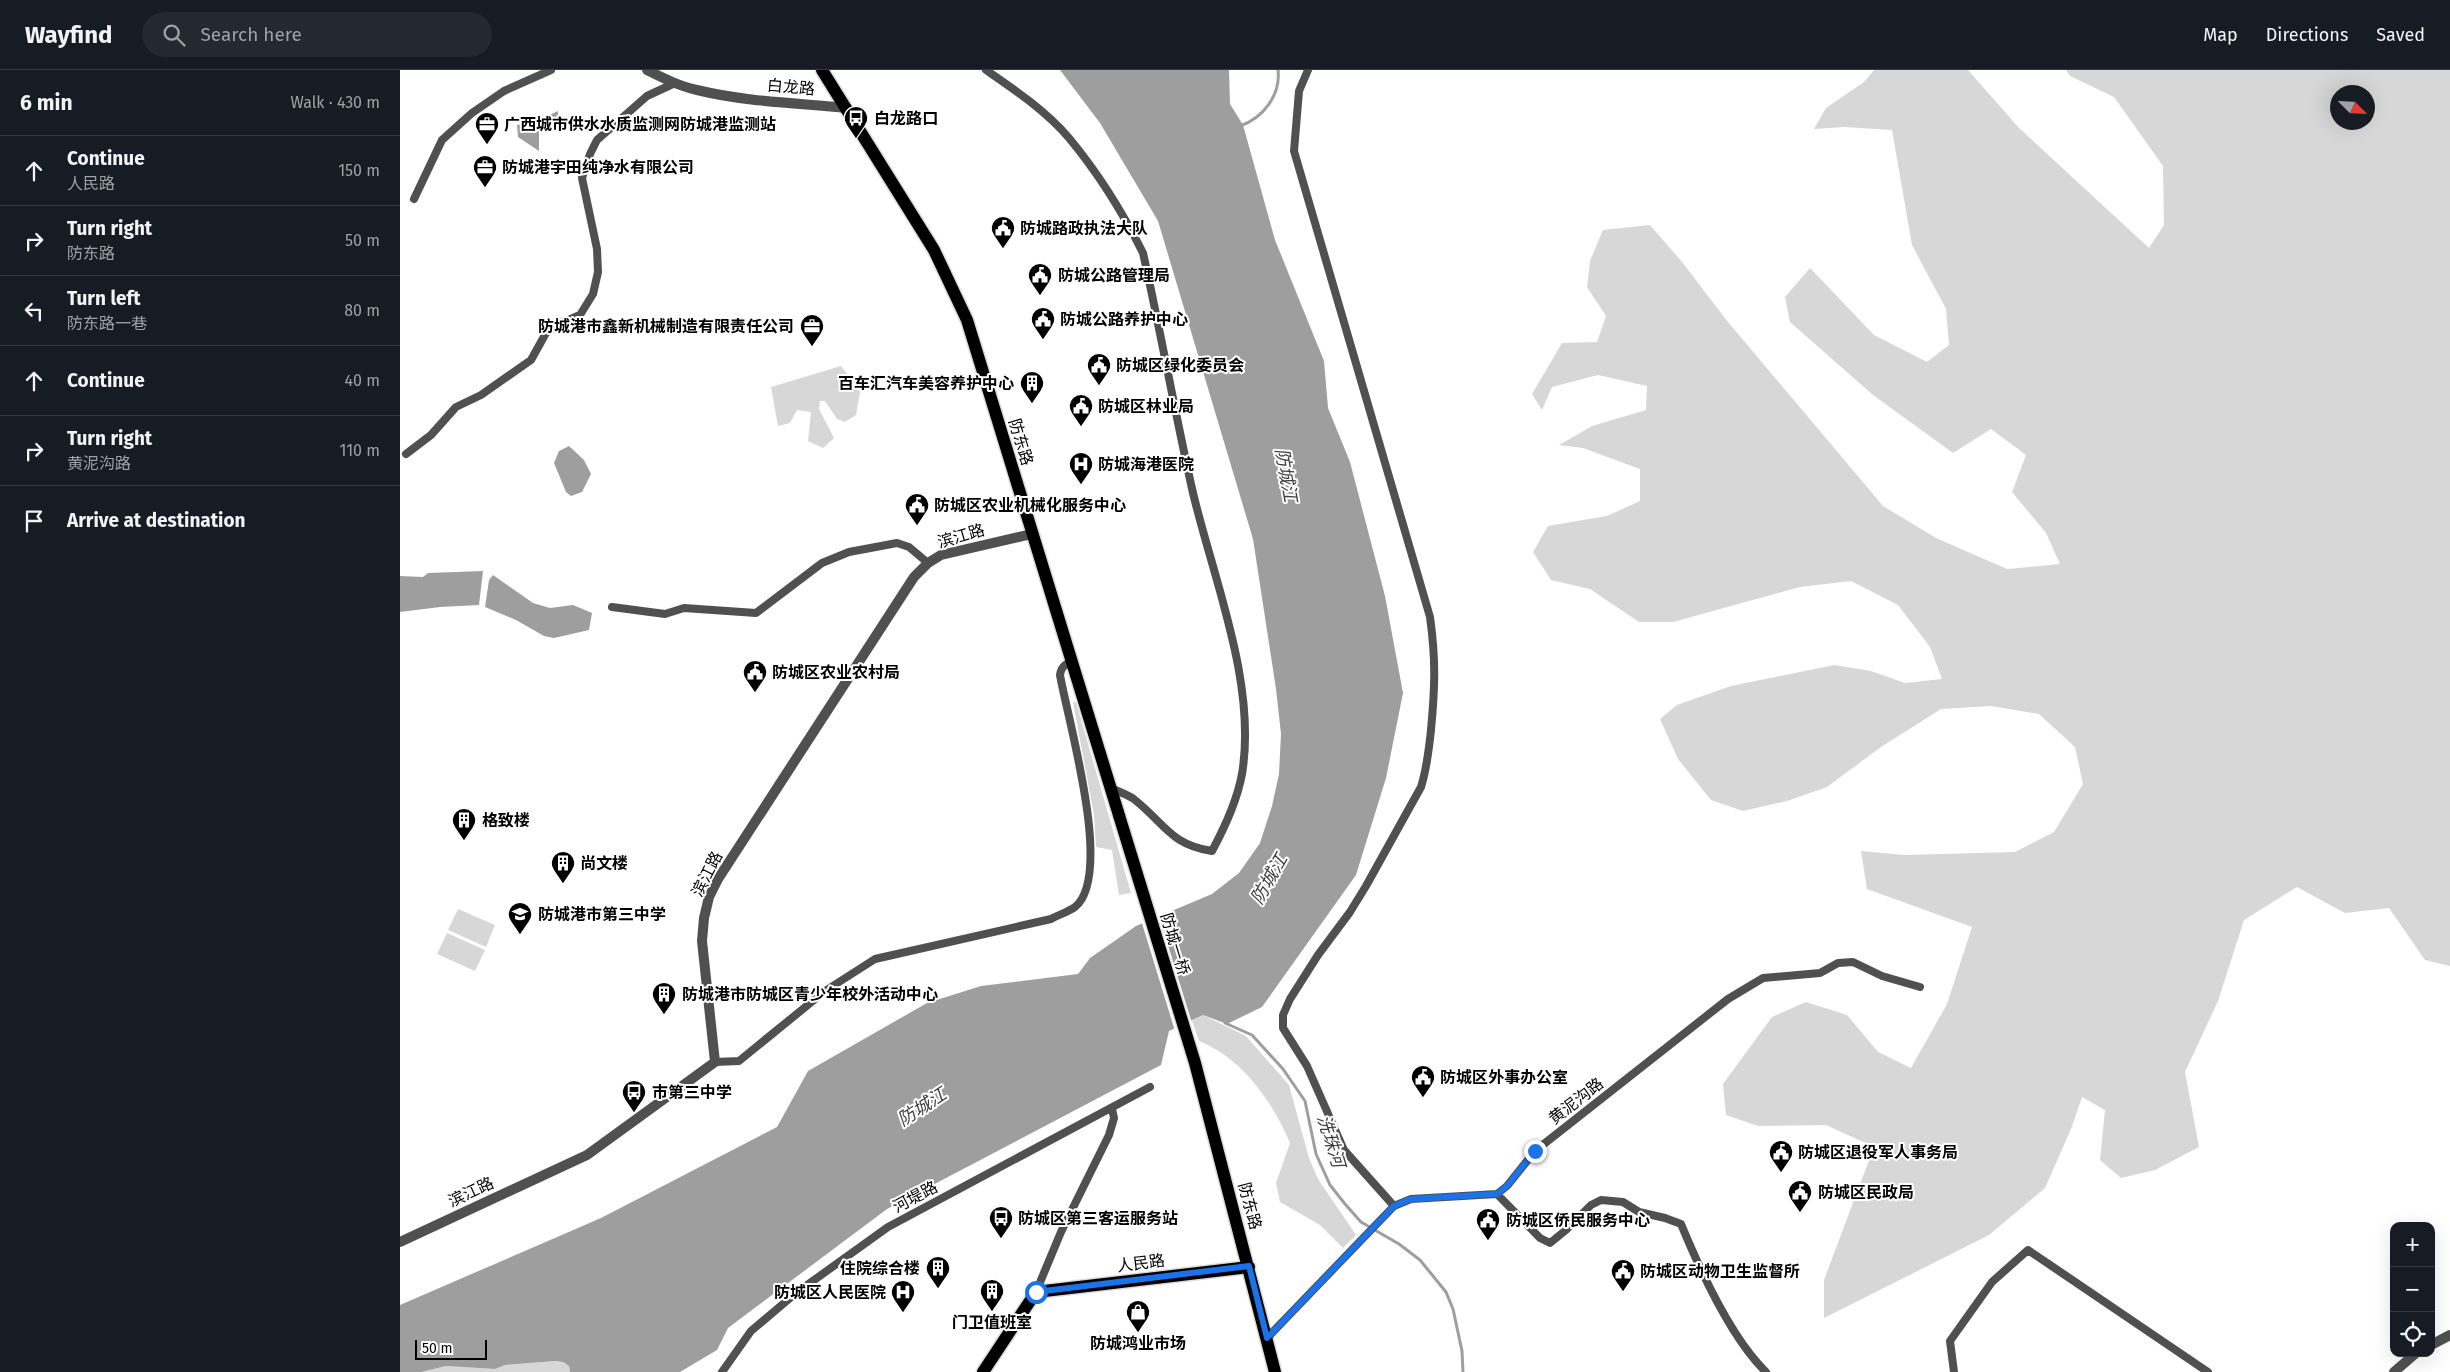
<!DOCTYPE html>
<meta charset="utf-8">
<style>
:root{--surface:#171b24;--page:#242831;--text:#f1f3f6;--muted:#9ea1a6;--line:#363941}
body{margin:0;font-family:"Fira Sans","Noto Sans SC",sans-serif;background:var(--page);color:var(--text)}
.controls{position:absolute;right:15px;bottom:15px;display:grid;overflow:hidden;border-radius:10px;box-shadow:0 5px 20px #0002}
.controls button{width:45px;height:45px;display:grid;place-items:center;padding:0;border:0;border-bottom:1px solid var(--line);background:var(--surface);color:var(--text);font:25px sans-serif}
.compass{position:absolute;left:1930px;top:15px;width:45px;height:45px;border-radius:50%;background:var(--surface);box-shadow:0 5px 20px #0002;rotate:114deg}
.scale{position:absolute;left:15px;bottom:12px;width:72px;box-sizing:border-box;padding-left:5px;border:2px solid #000;border-top:0;font-size:14px;line-height:18px;white-space:nowrap;color:#000;-webkit-text-stroke:4px #fff;paint-order:stroke}
.stop{position:absolute;width:15px;height:15px;margin:-11px;border:4px solid #1a73e8;border-radius:50%;background:#fff}
.stop.end{background:#1a73e8;border-color:#fff;box-shadow:0 1px 5px #0008}
.list{margin:0;padding:0;list-style:none}
h2{display:flex;justify-content:space-between;align-items:center;height:65px;margin:0;padding:0 20px;font-size:21px}
h2 small{font-size:16px;font-weight:400;color:var(--muted)}
.list li{display:grid;grid-template-columns:32px 1fr auto;gap:15px;align-items:center;box-sizing:border-box;height:70px;padding:0 20px;border-top:1px solid var(--line)}
.list b{display:block;font-size:19px;white-space:nowrap}
.list p{margin:0;font-size:16px;white-space:nowrap;color:var(--muted)}
.list em{font-size:16px;font-style:normal;color:var(--muted)}
.icon{flex:none;width:28px;height:28px;fill:none;stroke:currentColor;stroke-width:2;stroke-linecap:round;stroke-linejoin:round}
.map{position:relative;flex:none;width:2050px;height:1302px;overflow:hidden}
header{display:flex;align-items:center;gap:30px;box-sizing:border-box;height:70px;padding:0 25px;background:var(--surface);border-bottom:1px solid var(--line)}
header strong{font-size:24px}
nav{display:flex;gap:28px;margin-inline-start:auto;font-size:18px}
.search{width:350px;height:45px;background:var(--page);display:flex;align-items:center;gap:12px;box-sizing:border-box;padding:0 18px;border-radius:28px;color:var(--muted);font-size:19px}
main{display:flex}
aside{flex:1;background:var(--surface)}
.map>svg:first-child{display:block}
.green{fill:#d7d7d7;fill-rule:evenodd}
.water{fill:#9e9e9e}
.pier{fill:#fff}
.lines{fill:none;stroke-linecap:round;stroke-linejoin:round}
.stream{stroke:#9e9e9e;stroke-width:3}
.primary-casing{stroke:#dbdbdb;stroke-width:15}
.minor{stroke:#505050;stroke-width:8}
.tertiary{stroke:#505050;stroke-width:10}
.primary{stroke:#000;stroke-width:12}
.route{stroke:#1a73e8;stroke-width:6}
.labels{text-anchor:middle;dominant-baseline:central;stroke-width:4;stroke-linejoin:round;paint-order:stroke}
.street-label{font-size:16px;fill:#000;stroke:#fff}
.poi-label{font-size:16px;font-weight:bold;fill:#000;stroke:#fff;text-anchor:start}
.water-label{font-size:18px;font-style:italic;fill:#3f3f3f;stroke:#fff}
</style>
<header>
<strong>Wayfind</strong>
<div class="search"><svg class="icon" aria-label="search" viewBox="0 0 24 24"><circle cx="10" cy="10" r="6"/><path d="M15 15l6 6"/></svg>Search here</div>
<nav><a>Map</a><a>Directions</a><a>Saved</a></nav>
</header>
<main>
<aside>
<h2>6 min<small>Walk · 430 m</small></h2>
<ul class="list">
<li><svg class="icon" aria-label="ahead" viewBox="0 0 24 24"><path d="M12 20V5M6 11l6-6 6 6"/></svg><div><b>Continue</b><p>人民路</p></div><em>150 m</em></li>
<li><svg class="icon" aria-label="right" viewBox="0 0 24 24"><path d="M7 20v-9h11M14 6l5 5-5 5"/></svg><div><b>Turn right</b><p>防东路</p></div><em>50 m</em></li>
<li><svg class="icon" aria-label="left" viewBox="0 0 24 24"><path d="M17 20v-9H6M10 6l-5 5 5 5"/></svg><div><b>Turn left</b><p>防东路一巷</p></div><em>80 m</em></li>
<li><svg class="icon" aria-label="ahead" viewBox="0 0 24 24"><path d="M12 20V5M6 11l6-6 6 6"/></svg><div><b>Continue</b></div><em>40 m</em></li>
<li><svg class="icon" aria-label="right" viewBox="0 0 24 24"><path d="M7 20v-9h11M14 6l5 5-5 5"/></svg><div><b>Turn right</b><p>黄泥沟路</p></div><em>110 m</em></li>
<li><svg class="icon" aria-label="arrive" viewBox="0 0 24 24"><path d="M6 21V4h12l-3 4 3 4H6"/></svg><div><b>Arrive at destination</b></div></li>
</ul>
</aside>
<div class="map">
<svg width="2050" height="1302" viewBox="0 0 2050 1302">
<rect width="100%" height="100%" fill="#fff"/>
<path class="green" d="M 1474,0 L 1568,0 L 1619,58 L 1749,178 L 1764,155 L 1763,96 L 1714,27 L 1670,6 L 1666,0 L 2050,0 L 2050,896 L 2025,890 L 1989,838 L 1945,843 L 1897,817 L 1844,850 L 1818,931 L 1785,1002 L 1799,1077 L 1755,1100 L 1721,1108 L 1700,1090 L 1705,1040 L 1682,1027 L 1671,1059 L 1645,1118 L 1589,1165 L 1424,1248 L 1424,1210 L 1474,1077 L 1426,1055 L 1358,1056 L 1326,1045 L 1323,1014 L 1372,947 L 1406,932 L 1447,945 L 1478,982 L 1511,998 L 1547,934 L 1572,857 L 1467,819 L 1461,781 L 1505,785 L 1615,782 L 1654,762 L 1683,714 L 1675,677 L 1639,644 L 1591,636 L 1541,639 L 1481,677 L 1427,717 L 1387,731 L 1343,741 L 1311,730 L 1278,689 L 1260,649 L 1277,635 L 1331,616 L 1434,595 L 1471,601 L 1505,613 L 1542,609 L 1530,577 L 1498,535 L 1451,511 L 1400,517 L 1273,552 L 1239,552 L 1190,519 L 1151,510 L 1133,482 L 1148,456 L 1207,446 L 1240,431 L 1240,399 L 1183,378 L 1159,375 L 1192,356 L 1246,340 L 1247,316 L 1198,305 L 1152,317 L 1142,340 L 1132,324 L 1162,273 L 1197,272 L 1206,246 L 1187,217 L 1190,191 L 1203,160 L 1250,155 L 1282,192 L 1328,252 L 1483,436 L 1536,468 L 1607,499 L 1660,494 L 1646,463 L 1612,422 L 1626,385 L 1591,359 L 1553,383 L 1473,325 L 1390,252 L 1385,227 L 1410,198 L 1474,265 L 1527,292 L 1549,275 L 1546,239 L 1512,175 L 1492,60 L 1444,57 L 1414,59 L 1426,38 L 1464,12 ZM 1938,22 L 1968,22 L 1968,52 L 1938,52 Z
M 441,296 L 460,322 L 456,345 L 445,352 L 437,349 L 425,331 L 420,331 L 419,339 L 434,368 L 423,378 L 408,371 L 411,342 L 397,340 L 390,353 L 378,356 L 371,317 Z
M 673,632 L 676,632 L 731,823 L 719,825 L 712,780 L 696,777 L 694,745 Z
M 58,839 L 95,855 L 86,877 L 48,860 Z
M 47,863 L 85,880 L 75,901 L 37,884 Z
M 803,945 L 846,966 L 889,1015 L 909,1088 L 918,1109 L 956,1165 L 943,1178 L 920,1155 L 880,1132 L 876,1113 L 890,1073 C 872,1031 842,988 799,971 L 792,951 Z
M 155,1291 L 163,1292 L 169,1296 L 170,1302 L 21,1302 L 46,1296 L 95,1299 L 105,1295 Z"/>
<path class="water" d="M 660,0 L 829,0 L 830,34 L 843,55 L 875,170 L 924,291 L 928,338 L 950,392 L 985,526 L 1003,623 L 986,708 L 956,805 L 862,937 L 827,954 L 803,945 L 769,961 L 761,995 L 487,1139 L 328,1258 L 317,1280 L 280,1302 L 170,1302 L 169,1296 L 163,1292 L 155,1291 L 105,1295 L 95,1299 L 46,1296 L 21,1302 L 0,1302 L 0,1235 L 201,1148 L 377,1057 L 408,1001 L 527,933 L 581,916 L 678,904 L 690,888 L 736,856 L 812,824 L 839,803 L 860,773 L 872,736 L 879,704 L 881,664 L 876,619 L 853,469 L 758,151 L 700,53 Z
M 158,41 L 158,46 L 139,62 L 139,81 L 118,67 L 117,55 L 134,52 Z
M 169,376 L 184,390 L 191,404 L 182,422 L 171,426 L 166,422 L 154,393 L 159,381 Z
M 83,501 L 79,535 L 40,537 L 0,542 L 0,506 L 23,507 L 28,503 Z
M 93,505 L 133,533 L 150,538 L 173,535 L 192,543 L 189,560 L 154,568 L 144,566 L 116,550 L 85,537 L 89,510 Z"/>
<path class="pier" d="M 758,843 L 792,953 L 775,961 L 741,850 Z"/>
<g class="lines">
<path class="stream" d="M 840,56 C 863,48 881,25 878,0
M 825,953 L 852,965 L 883,999 L 905,1031 L 916,1084 L 930,1115 L 945,1134 L 961,1152 L 999,1174 L 1020,1190 L 1046,1222 L 1053,1239 L 1062,1281 L 1063,1302"/>
<g class="primary-casing">
<path id="primary" d="M 422,0 L 534,180 L 567,250 L 795,993 L 875,1302
M 583,1302 L 636,1222 L 849,1197"/>
</g>
<path class="minor" d="M 586,0 C 615,20 646,41 669,68 C 698,103 723,143 743,183 C 761,263 775,344 793,423 C 814,511 857,614 842,704 C 837,731 825,757 812,781 C 771,775 765,754 735,730 C 729,725 719,722 711,718
M 908,0 L 899,21 L 894,81 L 1030,547 C 1036,590 1035,617 1031,660 C 1029,679 1027,698 1021,717 L 966,816 L 950,842 L 918,885 L 890,929 L 883,945 L 883,958 L 907,996 L 944,1080 L 994,1136
M 14,129 L 42,70 L 72,43 L 104,21 L 151,0
M 6,384 L 31,365 L 56,337 L 81,325 L 131,290 L 146,263 L 161,253 L 180,245 L 193,224 L 198,202 L 197,179 L 182,108 L 190,84 L 197,70 L 247,26 L 275,13
M 212,537 L 265,544 L 284,538 L 356,543 L 422,493 L 449,482 L 497,473 L 509,477 L 528,493
M 315,992 L 339,991 L 425,921 L 475,889 L 651,849 C 658,845 668,842 675,837 C 714,805 668,651 660,605 C 661,598 664,594 672,592
M 1097,1124 L 1140,1168 L 1150,1173 L 1166,1160 L 1191,1135 L 1201,1130 L 1223,1132 L 1239,1142 L 1265,1148 L 1281,1154 C 1300,1200 1330,1267 1366,1302
M 636,1222 L 661,1162 L 709,1065 L 714,1048 L 712,1039
M 867,1268 L 994,1136 L 1011,1129 L 1097,1124 L 1107,1116 L 1135,1081 L 1328,929 L 1363,908 L 1420,903 L 1438,893 L 1453,892 L 1482,906 L 1520,917
M 322,1302 L 351,1261 L 396,1223 L 488,1157 L 750,1017
M 1554,1302 L 1550,1271 L 1592,1212 L 1628,1180 L 1808,1302"/>
<path class="tertiary" d="M 247,0 C 263,8 279,16 297,20 C 346,32 398,33 447,38
M 0,1172 L 187,1085 L 315,992 L 302,871 L 304,848 L 309,827 L 318,809 L 514,507 L 528,493 L 541,485 L 632,464
M 2031,1275 L 2050,1265
M 1994,1302 L 2016,1283"/>
<use href="#primary" class="primary"/>
</g>
<g class="lines">
<path class="route" d="M 636,1222 L 849,1196 L 867,1268 L 994,1136 L 1011,1129 L 1097,1124 L 1107,1116 L 1135,1081"/>
</g>
<defs>
<g id="bus-pin" transform="scale(1.25)"><path d="M0 17L-7.5 6A9.5 9.5 0 1 1 7.5 6Z" fill="#000" stroke="#fff"/><path d="M-5-6H5V4H4V6H2V4H-2V6H-4V4H-5ZM-3.5-4V0h7V-4ZM-3.5 1.2v1.5H-2V1.2ZM2 1.2v1.5H3.5V1.2Z" fill="#fff"/></g>
<g id="office-pin" transform="scale(1.25)"><path d="M0 17L-7.5 6A9.5 9.5 0 1 1 7.5 6Z" fill="#000" stroke="#fff"/><path d="M-6-3h4V-5.5h4V-3h4V5H-6ZM-1-4.5V-3h2v-1.5ZM-6 0V1H6V0Z" fill="#fff"/></g>
<g id="civic-pin" transform="scale(1.25)"><path d="M0 17L-7.5 6A9.5 9.5 0 1 1 7.5 6Z" fill="#000" stroke="#fff"/><path d="M-.6-6.5H3V-4.5H.6V-3L4-1V1h2V6H-6V1h2V-1L-.6-3ZM-1.2 2.5V6h2.4V2.5Z" fill="#fff"/></g>
<g id="building-pin" transform="scale(1.25)"><path d="M0 17L-7.5 6A9.5 9.5 0 1 1 7.5 6Z" fill="#000" stroke="#fff"/><path d="M-4-6H4V6H1V3H-1V6H-4ZM-2.5-4.3h1.7v1.8h-1.7ZM.8-4.3h1.7v1.8H.8ZM-2.5-1h1.7V.8h-1.7ZM.8-1h1.7V.8H.8Z" fill="#fff"/></g>
<g id="hospital-pin" transform="scale(1.25)"><path d="M0 17L-7.5 6A9.5 9.5 0 1 1 7.5 6Z" fill="#000" stroke="#fff"/><path d="M-5-5h3v3.5h4V-5h3V5h-3V1.5h-4V5h-3Z" fill="#fff"/></g>
<g id="school-pin" transform="scale(1.25)"><path d="M0 17L-7.5 6A9.5 9.5 0 1 1 7.5 6Z" fill="#000" stroke="#fff"/><path d="M0-5L7-2L0 1L-7-2ZM-4 1L0 2.5L4 1V4Q0 6-4 4Z" fill="#fff"/></g>
<g id="shop-pin" transform="scale(1.25)"><path d="M0 17L-7.5 6A9.5 9.5 0 1 1 7.5 6Z" fill="#000" stroke="#fff"/><path d="M-5-2.5h2.3a2.7 3.5 0 0 1 5.4 0H5L5.5 6h-11ZM-1.5-2.5h3a1.5 2.3 0 0 0-3 0Z" fill="#fff"/></g>
</defs>
<g fill-rule="evenodd">
<use href="#bus-pin" x="456" y="48"/>
<use href="#office-pin" x="87" y="54"/>
<use href="#office-pin" x="85" y="97"/>
<use href="#civic-pin" x="603" y="158"/>
<use href="#civic-pin" x="640" y="205"/>
<use href="#civic-pin" x="643" y="249"/>
<use href="#office-pin" x="412" y="256"/>
<use href="#civic-pin" x="699" y="295"/>
<use href="#building-pin" x="632" y="313"/>
<use href="#civic-pin" x="681" y="336"/>
<use href="#hospital-pin" x="681" y="394"/>
<use href="#civic-pin" x="517" y="435"/>
<use href="#civic-pin" x="355" y="602"/>
<use href="#building-pin" x="64" y="750"/>
<use href="#building-pin" x="163" y="793"/>
<use href="#school-pin" x="120" y="844"/>
<use href="#building-pin" x="264" y="924"/>
<use href="#civic-pin" x="1023" y="1007"/>
<use href="#bus-pin" x="234" y="1022"/>
<use href="#civic-pin" x="1381" y="1082"/>
<use href="#civic-pin" x="1400" y="1122"/>
<use href="#bus-pin" x="601" y="1148"/>
<use href="#civic-pin" x="1088" y="1150"/>
<use href="#building-pin" x="538" y="1198"/>
<use href="#civic-pin" x="1223" y="1201"/>
<use href="#building-pin" x="592" y="1221"/>
<use href="#hospital-pin" x="503" y="1222"/>
<use href="#shop-pin" x="738" y="1242"/>
</g>
<g class="labels">
<g class="street-label">
<text transform="translate(391 17) rotate(5)">白龙路</text>
<text transform="translate(621 372) rotate(73)">防东路</text>
<text transform="translate(561 466) rotate(-16)">滨江路</text>
<text transform="translate(307 804) rotate(-63)">滨江路</text>
<text transform="translate(775 874) rotate(73)">防城一桥</text>
<text transform="translate(1176 1031) rotate(-38)">黄泥沟路</text>
<text transform="translate(71 1122) rotate(-25)">滨江路</text>
<text transform="translate(515 1127) rotate(-28)">河堤路</text>
<text transform="translate(850 1136) rotate(75)">防东路</text>
<text transform="translate(741 1193) rotate(-7)">人民路</text>
</g>
<g class="poi-label">
<text x="474" y="48">白龙路口</text>
<text x="104" y="54">广西城市供水水质监测网防城港监测站</text>
<text x="102" y="97">防城港宇田纯净水有限公司</text>
<text x="620" y="158">防城路政执法大队</text>
<text x="658" y="205">防城公路管理局</text>
<text x="660" y="249">防城公路养护中心</text>
<text x="394" y="256" text-anchor="end">防城港市鑫新机械制造有限责任公司</text>
<text x="716" y="295">防城区绿化委员会</text>
<text x="614" y="313" text-anchor="end">百车汇汽车美容养护中心</text>
<text x="698" y="336">防城区林业局</text>
<text x="698" y="394">防城海港医院</text>
<text x="534" y="435">防城区农业机械化服务中心</text>
<text x="372" y="602">防城区农业农村局</text>
<text x="82" y="750">格致楼</text>
<text x="180" y="793">尚文楼</text>
<text x="138" y="844">防城港市第三中学</text>
<text x="282" y="924">防城港市防城区青少年校外活动中心</text>
<text x="1040" y="1007">防城区外事办公室</text>
<text x="252" y="1022">巿第三中学</text>
<text x="1398" y="1082">防城区退役军人事务局</text>
<text x="1418" y="1122">防城区民政局</text>
<text x="618" y="1148">防城区第三客运服务站</text>
<text x="1106" y="1150">防城区侨民服务中心</text>
<text x="520" y="1198" text-anchor="end">住院综合楼</text>
<text x="1240" y="1201">防城区动物卫生监督所</text>
<text x="486" y="1222" text-anchor="end">防城区人民医院</text>
<text x="592" y="1252" text-anchor="middle">门卫值班室</text>
<text x="738" y="1273" text-anchor="middle">防城鸿业市场</text>
</g>
<g class="water-label">
<text transform="translate(886 405) rotate(80)">防城江</text>
<text transform="translate(869 809) rotate(-60)">防城江</text>
<text transform="translate(522 1037) rotate(-33)">防城江</text>
<text transform="translate(931 1071) rotate(73)">洗珠河</text>
</g>
</g>
</svg>
<div class="controls">
<button>+</button>
<button>−</button>
<button><svg class="icon" aria-label="locate" viewBox="0 0 24 24"><circle cx="12" cy="12" r="6"/><path d="M12 2v4M12 18v4M2 12h4M18 12h4"/></svg></button>
</div>
<svg class="compass" viewBox="-18 -18 36 36"><path d="M0-13l5 13h-10z" fill="#e53935"/><path d="M0 13l5-13h-10z" fill="#9ea1a6"/></svg>
<div class="scale">50 m</div>
<div class="stop" style="left:636px;top:1222px"></div>
<div class="stop end" style="left:1135px;top:1081px"></div>
</div>
</main>
